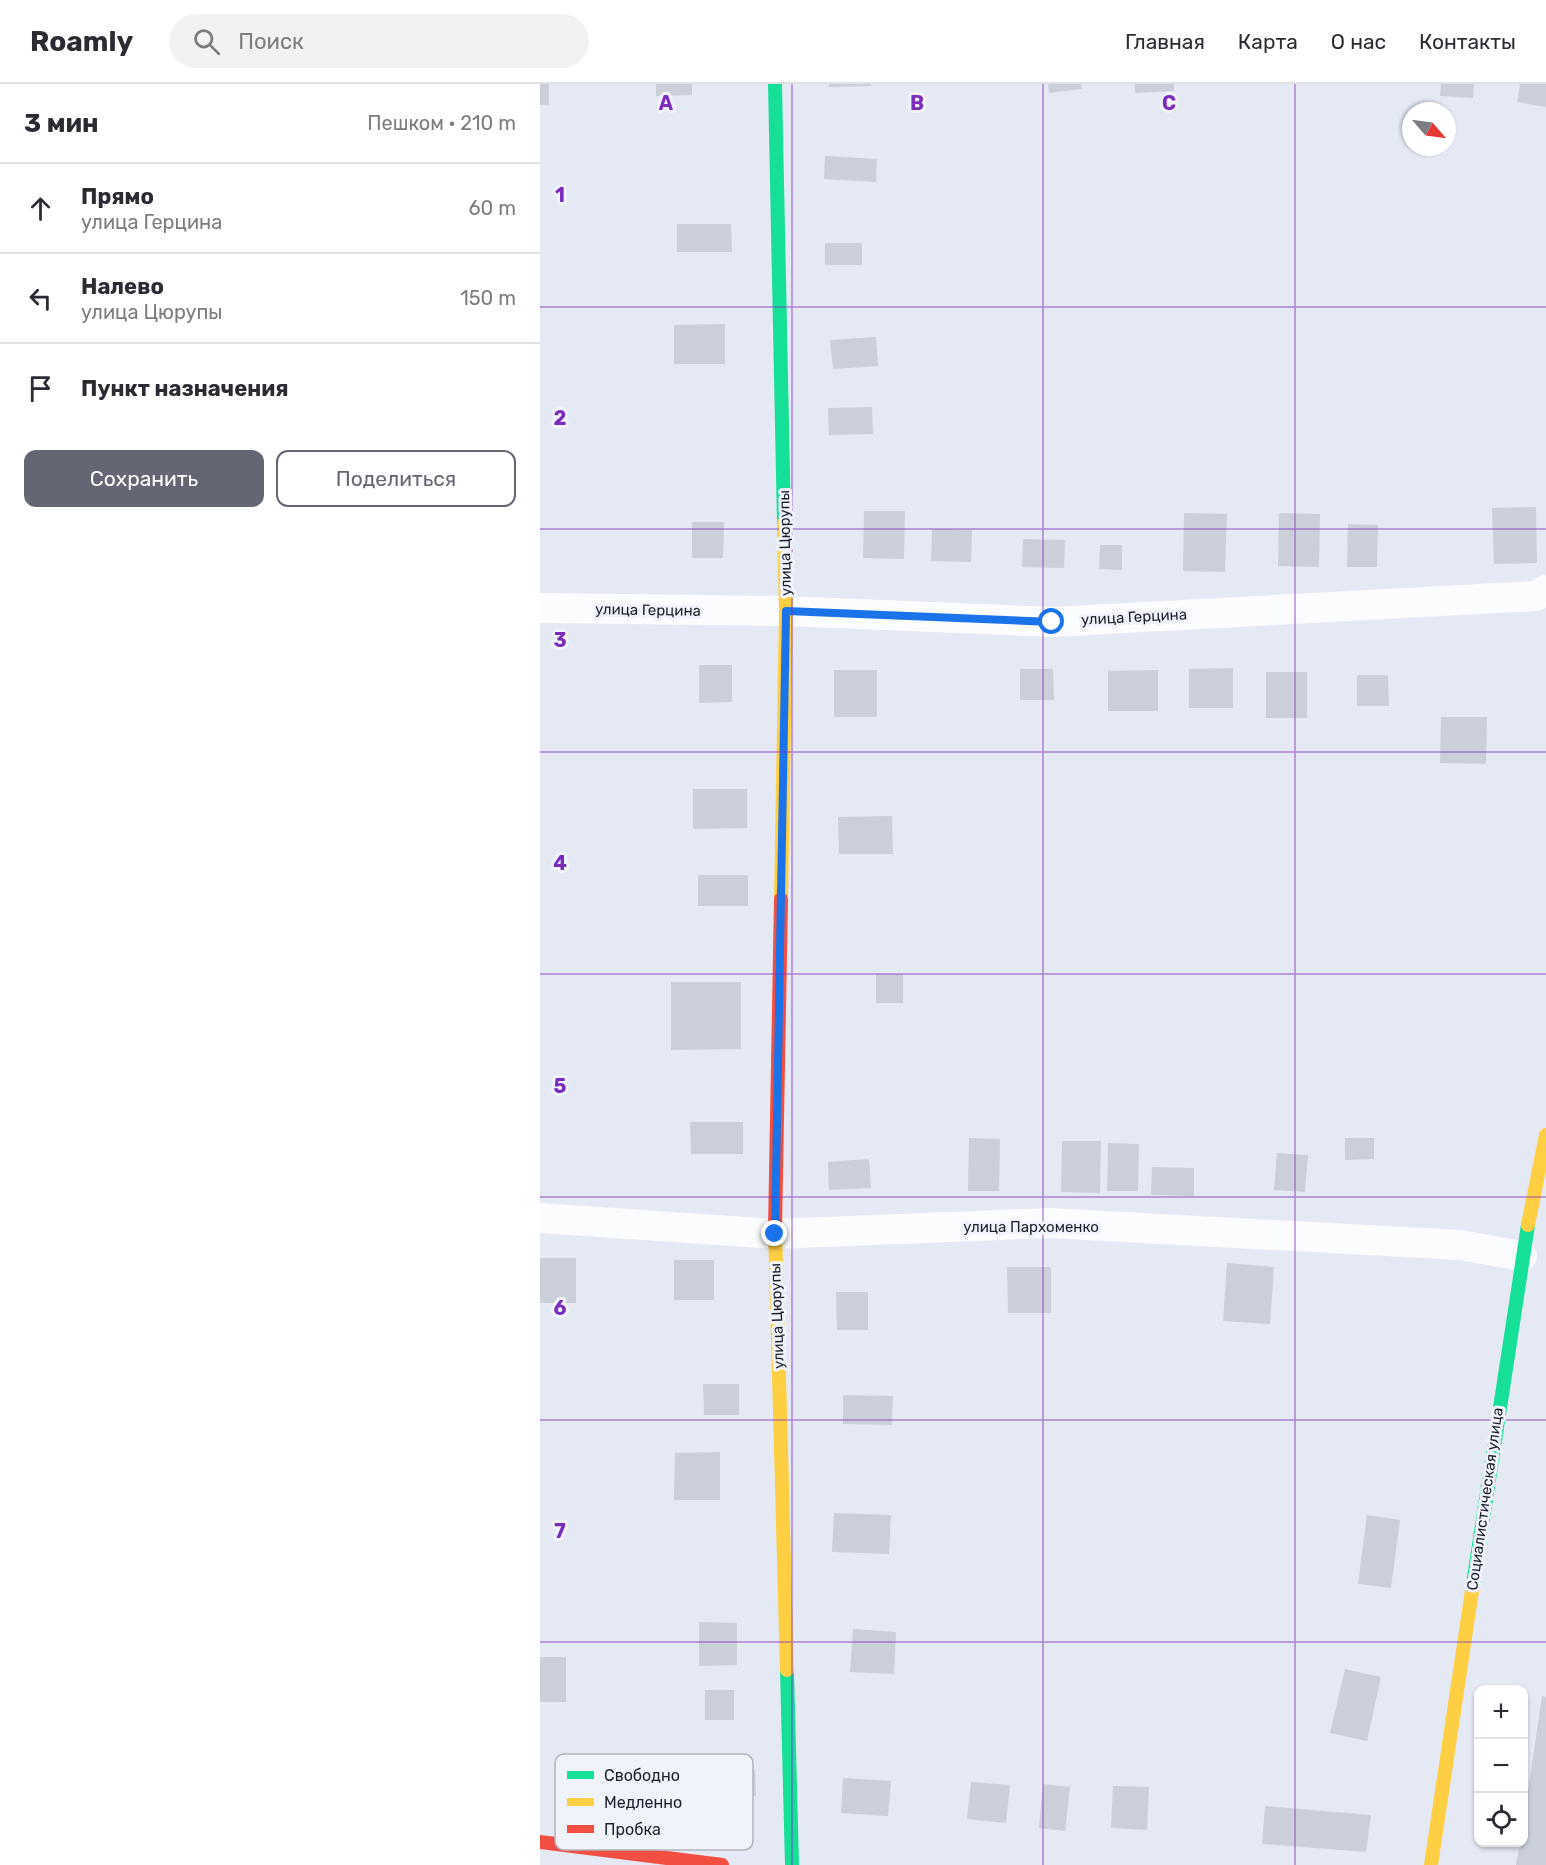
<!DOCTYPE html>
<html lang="ru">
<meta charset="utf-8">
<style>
:root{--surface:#fff;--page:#f2f2f3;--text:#2b2b33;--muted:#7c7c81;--line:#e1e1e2;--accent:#646773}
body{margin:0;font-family:Rubik,sans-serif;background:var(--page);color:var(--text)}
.controls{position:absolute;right:18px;bottom:18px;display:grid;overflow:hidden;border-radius:12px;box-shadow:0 2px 4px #0004}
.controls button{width:54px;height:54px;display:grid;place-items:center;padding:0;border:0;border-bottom:2px solid var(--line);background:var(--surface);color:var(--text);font:30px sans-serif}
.compass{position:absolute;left:862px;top:18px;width:54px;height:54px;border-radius:50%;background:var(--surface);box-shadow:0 2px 4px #0004;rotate:118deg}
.stop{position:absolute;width:18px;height:18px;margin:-14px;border:4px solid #1a73e8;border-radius:50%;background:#fff}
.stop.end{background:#1a73e8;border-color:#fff;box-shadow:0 2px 6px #0008}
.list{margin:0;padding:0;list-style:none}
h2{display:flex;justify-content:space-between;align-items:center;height:78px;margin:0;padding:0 24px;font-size:26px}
h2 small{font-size:20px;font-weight:400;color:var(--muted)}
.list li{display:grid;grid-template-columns:39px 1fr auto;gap:18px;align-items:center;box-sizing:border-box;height:90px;padding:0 24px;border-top:2px solid var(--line)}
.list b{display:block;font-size:22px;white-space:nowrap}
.list p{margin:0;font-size:20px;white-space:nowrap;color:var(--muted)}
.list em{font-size:20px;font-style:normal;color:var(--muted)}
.actions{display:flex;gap:12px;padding:18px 24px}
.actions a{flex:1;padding:14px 0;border:2px solid var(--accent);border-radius:12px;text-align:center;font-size:21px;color:var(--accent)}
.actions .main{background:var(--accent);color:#fff}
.icon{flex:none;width:33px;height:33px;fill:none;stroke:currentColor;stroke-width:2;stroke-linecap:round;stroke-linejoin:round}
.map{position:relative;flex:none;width:1006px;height:1781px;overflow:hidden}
header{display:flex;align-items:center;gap:36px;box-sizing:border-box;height:84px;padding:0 30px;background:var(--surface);border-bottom:2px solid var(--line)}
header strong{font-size:28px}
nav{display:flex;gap:33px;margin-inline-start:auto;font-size:21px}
.search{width:420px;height:54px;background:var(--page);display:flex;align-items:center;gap:15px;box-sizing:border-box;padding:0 21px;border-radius:33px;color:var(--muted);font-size:22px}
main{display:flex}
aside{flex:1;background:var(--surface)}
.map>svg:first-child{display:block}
.building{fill:#cbcfda}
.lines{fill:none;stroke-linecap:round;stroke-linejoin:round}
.street{stroke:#fbfcfd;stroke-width:30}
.fast{stroke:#16e098;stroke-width:14}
.slow{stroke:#ffcf43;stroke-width:14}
.jam{stroke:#f24e42;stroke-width:14}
.route{stroke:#1a73e8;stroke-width:8}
.grid{fill:none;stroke:#7b2cbf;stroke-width:1.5;stroke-opacity:0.55}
.labels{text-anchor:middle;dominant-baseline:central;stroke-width:6;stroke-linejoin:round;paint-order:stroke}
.street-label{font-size:15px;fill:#1e212d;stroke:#f1f3fa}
.key{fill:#f1f3fa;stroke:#b2b4bc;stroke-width:1.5}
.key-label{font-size:16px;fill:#1e212d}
.grid-label{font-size:20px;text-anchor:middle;font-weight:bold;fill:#7b2cbf;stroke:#f1f3fa;stroke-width:6;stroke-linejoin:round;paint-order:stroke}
</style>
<header>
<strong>Roamly</strong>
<div class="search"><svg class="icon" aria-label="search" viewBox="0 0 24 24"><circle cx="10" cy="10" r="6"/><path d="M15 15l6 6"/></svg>Поиск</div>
<nav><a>Главная</a><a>Карта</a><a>О нас</a><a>Контакты</a></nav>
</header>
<main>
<aside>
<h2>3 мин<small>Пешком · 210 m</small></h2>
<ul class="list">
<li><svg class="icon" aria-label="ahead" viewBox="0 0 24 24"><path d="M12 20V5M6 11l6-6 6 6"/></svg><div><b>Прямо</b><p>улица Герцина</p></div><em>60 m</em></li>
<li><svg class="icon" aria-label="left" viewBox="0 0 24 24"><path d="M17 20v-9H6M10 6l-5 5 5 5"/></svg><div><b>Налево</b><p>улица Цюрупы</p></div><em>150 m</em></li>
<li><svg class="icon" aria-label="arrive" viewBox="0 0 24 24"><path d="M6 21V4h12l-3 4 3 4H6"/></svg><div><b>Пункт назначения</b></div></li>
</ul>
<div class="actions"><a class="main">Сохранить</a><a>Поделиться</a></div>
</aside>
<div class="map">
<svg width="1006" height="1781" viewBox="0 0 1006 1781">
<rect width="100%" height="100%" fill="#e5e9f4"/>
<path class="building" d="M 0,0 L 9,0 L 9,21 L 0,21 Z
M 116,0 L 152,0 L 152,11 L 116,12 Z
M 289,0 L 331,0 L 331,2 L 289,3 Z
M 508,0 L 541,0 L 542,5 L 509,9 Z
M 595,0 L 634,0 L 634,7 L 595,9 Z
M 901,0 L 934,0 L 933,14 L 900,12 Z
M 980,0 L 1006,0 L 1006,23 L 977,18 Z
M 285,72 L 337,75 L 336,98 L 284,95 Z
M 137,140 L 191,140 L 192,168 L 137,168 Z
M 285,159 L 322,159 L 322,181 L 285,181 Z
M 185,240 L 185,280 L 134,280 L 134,241 Z
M 336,253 L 338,282 L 293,285 L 290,256 Z
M 332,323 L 333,350 L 289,351 L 288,324 Z
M 996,423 L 997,479 L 954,480 L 952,424 Z
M 324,427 L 365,427 L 364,475 L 323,474 Z
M 644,429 L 687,430 L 685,488 L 643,487 Z
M 739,429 L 780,430 L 779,483 L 738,482 Z
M 152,438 L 184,438 L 183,474 L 152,474 Z
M 808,440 L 838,441 L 837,483 L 807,483 Z
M 392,445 L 432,446 L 431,478 L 391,477 Z
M 483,455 L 525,456 L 524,484 L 482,483 Z
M 560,461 L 582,461 L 582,486 L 559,485 Z
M 159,581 L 192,581 L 192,618 L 159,619 Z
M 693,584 L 693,624 L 649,624 L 649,585 Z
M 480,585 L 513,585 L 514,616 L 480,616 Z
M 294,586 L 337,586 L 337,633 L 294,633 Z
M 618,586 L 618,627 L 568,627 L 568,587 Z
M 726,588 L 767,588 L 767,634 L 726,634 Z
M 817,591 L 848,591 L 849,622 L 817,622 Z
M 901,633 L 947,633 L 946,680 L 900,679 Z
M 153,705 L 207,705 L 207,744 L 153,745 Z
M 352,732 L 353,770 L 299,770 L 298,733 Z
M 158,791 L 208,791 L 208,822 L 158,822 Z
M 336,890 L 363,890 L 363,919 L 336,919 Z
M 131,898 L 201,898 L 201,965 L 131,966 Z
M 150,1038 L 203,1038 L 203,1070 L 151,1070 Z
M 429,1054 L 460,1055 L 459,1107 L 428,1107 Z
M 805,1054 L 834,1054 L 834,1075 L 805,1076 Z
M 522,1057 L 561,1057 L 560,1109 L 521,1108 Z
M 568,1059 L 599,1060 L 598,1107 L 567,1107 Z
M 737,1069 L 768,1071 L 765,1108 L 734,1106 Z
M 329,1075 L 331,1104 L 289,1106 L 288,1078 Z
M 612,1083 L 654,1084 L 654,1112 L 611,1111 Z
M 0,1174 L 36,1174 L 36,1219 L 0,1219 Z
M 134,1176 L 174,1176 L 174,1216 L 134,1216 Z
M 687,1179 L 734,1183 L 730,1240 L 683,1237 Z
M 467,1183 L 511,1183 L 511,1229 L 468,1229 Z
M 296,1208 L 328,1208 L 328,1246 L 297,1246 Z
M 163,1300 L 199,1300 L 199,1331 L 164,1331 Z
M 303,1311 L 353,1312 L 352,1341 L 303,1340 Z
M 180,1368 L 180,1416 L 134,1416 L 135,1369 Z
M 294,1429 L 351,1431 L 349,1470 L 292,1468 Z
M 827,1431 L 860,1436 L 851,1504 L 818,1500 Z
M 159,1538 L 197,1539 L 197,1581 L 159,1582 Z
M 313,1545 L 356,1548 L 354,1590 L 310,1588 Z
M 0,1573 L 26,1573 L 26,1618 L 0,1618 Z
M 805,1585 L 841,1593 L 827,1657 L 790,1649 Z
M 165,1606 L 194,1606 L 194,1636 L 165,1636 Z
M 1002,1612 L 1006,1613 L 1006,1781 L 976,1781 L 980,1758 L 984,1758 L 984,1734 Z
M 174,1686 L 215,1686 L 216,1712 L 174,1712 Z
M 303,1694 L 351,1697 L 348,1732 L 301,1729 Z
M 431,1698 L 470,1701 L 466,1739 L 427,1735 Z
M 503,1700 L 530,1703 L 525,1747 L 499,1744 Z
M 573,1702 L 609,1703 L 607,1746 L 571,1744 Z
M 725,1722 L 831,1731 L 826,1768 L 722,1760 Z"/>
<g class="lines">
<path class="street" d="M 0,524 L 246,527 L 512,538 L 996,512 L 1006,506
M 0,1134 L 235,1150 L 510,1139 L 920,1161 L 982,1172"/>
<path class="fast" d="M 235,0 L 244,439
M 933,1500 L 988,1141
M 247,1586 L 252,1781"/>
<path class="slow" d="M 241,815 L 246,527 L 244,439
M 988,1141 L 1006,1051
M 235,1145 L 247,1586
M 891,1781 L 933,1500"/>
<path class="jam" d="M 235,1145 L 241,815
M 0,1758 L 182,1781"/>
</g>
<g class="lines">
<path class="route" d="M 235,1150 L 246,527 L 512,538"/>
</g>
<path class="grid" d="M 252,0 L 252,1781M 503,0 L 503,1781M 755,0 L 755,1781M 0,223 L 1006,223M 0,445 L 1006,445M 0,668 L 1006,668M 0,890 L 1006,890M 0,1113 L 1006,1113M 0,1336 L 1006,1336M 0,1558 L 1006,1558"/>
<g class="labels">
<g class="street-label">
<text transform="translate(245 459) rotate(-91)">улица Цюрупы</text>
<text transform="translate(108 526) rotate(1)">улица Герцина</text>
<text transform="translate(594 533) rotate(-3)">улица Герцина</text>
<text x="491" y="1143">улица Пархоменко</text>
<text transform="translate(237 1232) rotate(-92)">улица Цюрупы</text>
<text transform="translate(945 1415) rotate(-82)">Социалистическая улица</text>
</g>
</g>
<rect x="15" y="1670" width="198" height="96" rx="9" class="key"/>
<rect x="27" y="1687" width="27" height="8" fill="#16e098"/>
<rect x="27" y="1714" width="27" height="8" fill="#ffcf43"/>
<rect x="27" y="1741" width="27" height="8" fill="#f24e42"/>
<g class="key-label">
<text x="64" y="1697">Свободно</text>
<text x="64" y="1724">Медленно</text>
<text x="64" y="1751">Пробка</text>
</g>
<g class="grid-label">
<text x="126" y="26">A</text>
<text x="377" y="26">B</text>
<text x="629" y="26">C</text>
<text x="20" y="118">1</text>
<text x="20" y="341">2</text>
<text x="20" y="563">3</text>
<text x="20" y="786">4</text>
<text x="20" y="1009">5</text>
<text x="20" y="1231">6</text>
<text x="20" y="1454">7</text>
</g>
</svg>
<div class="controls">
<button>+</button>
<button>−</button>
<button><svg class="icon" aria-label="locate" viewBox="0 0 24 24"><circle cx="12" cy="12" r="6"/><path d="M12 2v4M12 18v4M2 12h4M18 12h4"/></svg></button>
</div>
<svg class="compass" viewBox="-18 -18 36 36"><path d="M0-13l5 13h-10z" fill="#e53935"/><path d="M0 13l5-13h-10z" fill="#7c7c81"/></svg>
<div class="stop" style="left:512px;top:538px"></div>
<div class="stop end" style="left:235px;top:1150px"></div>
</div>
</main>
